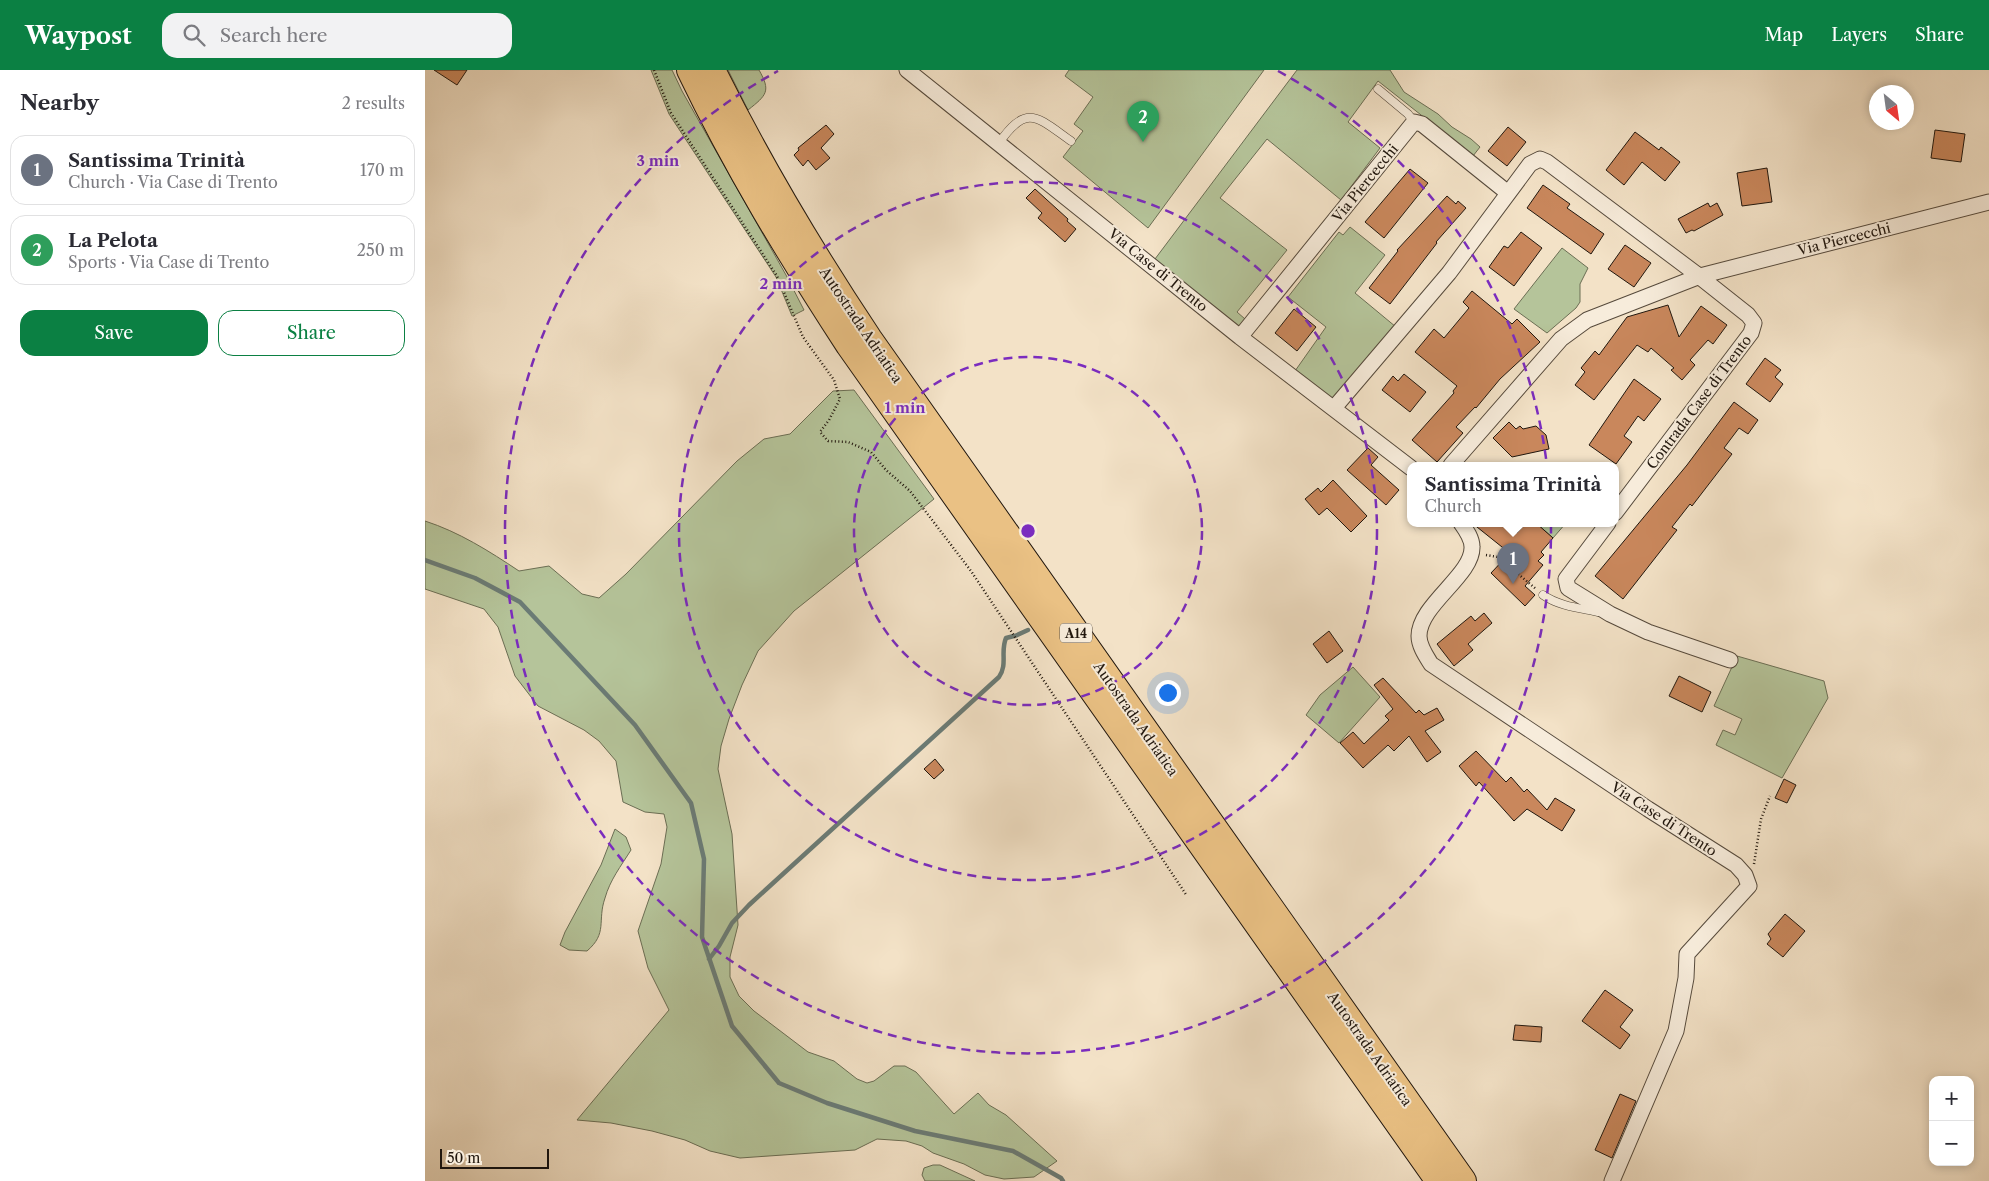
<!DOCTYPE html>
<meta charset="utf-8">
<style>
:root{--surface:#fff;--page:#f2f2f3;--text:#2b2b33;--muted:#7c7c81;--line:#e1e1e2;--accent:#0b8043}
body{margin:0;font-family:"Libre Caslon Text",serif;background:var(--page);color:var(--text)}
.controls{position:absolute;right:15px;bottom:15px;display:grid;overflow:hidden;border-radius:10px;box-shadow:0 2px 8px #0003}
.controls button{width:45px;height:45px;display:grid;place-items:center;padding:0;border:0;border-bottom:1px solid var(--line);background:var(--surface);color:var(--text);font:25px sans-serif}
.compass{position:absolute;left:1444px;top:15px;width:45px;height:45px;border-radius:50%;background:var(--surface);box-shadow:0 2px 8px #0003;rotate:151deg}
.scale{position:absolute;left:15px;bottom:12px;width:109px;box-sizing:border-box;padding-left:5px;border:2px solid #21170e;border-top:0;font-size:14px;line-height:18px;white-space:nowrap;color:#21170e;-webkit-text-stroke:4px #f7ecdb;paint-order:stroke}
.you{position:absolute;left:742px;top:622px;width:18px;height:18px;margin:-12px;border:4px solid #fff;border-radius:50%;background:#1a73e8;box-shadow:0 0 0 8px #1a73e833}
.badge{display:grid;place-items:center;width:32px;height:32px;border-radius:50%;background:var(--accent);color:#fff;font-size:16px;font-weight:700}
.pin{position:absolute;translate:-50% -41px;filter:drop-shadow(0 1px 2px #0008)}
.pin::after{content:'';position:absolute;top:26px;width:18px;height:15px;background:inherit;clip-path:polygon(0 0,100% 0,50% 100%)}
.popup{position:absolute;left:982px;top:392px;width:212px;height:65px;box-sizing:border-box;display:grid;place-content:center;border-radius:10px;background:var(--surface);filter:drop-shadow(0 1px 4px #0005);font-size:16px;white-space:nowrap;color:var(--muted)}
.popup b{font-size:19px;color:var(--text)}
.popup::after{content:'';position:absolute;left:50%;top:100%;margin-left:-10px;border:10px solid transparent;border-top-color:var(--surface)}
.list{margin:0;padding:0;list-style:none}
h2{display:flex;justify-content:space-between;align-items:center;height:65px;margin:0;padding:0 20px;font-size:21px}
h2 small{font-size:16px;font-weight:400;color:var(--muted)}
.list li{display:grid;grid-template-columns:32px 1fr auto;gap:15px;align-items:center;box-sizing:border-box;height:70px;margin:0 10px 10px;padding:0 10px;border:1px solid var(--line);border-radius:15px}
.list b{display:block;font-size:19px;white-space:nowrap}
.list p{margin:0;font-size:16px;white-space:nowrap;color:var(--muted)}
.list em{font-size:16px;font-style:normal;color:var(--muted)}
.actions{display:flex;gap:10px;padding:15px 20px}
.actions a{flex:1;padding:11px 0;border:1px solid var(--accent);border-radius:15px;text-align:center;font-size:18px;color:var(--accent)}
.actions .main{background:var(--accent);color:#fff}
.icon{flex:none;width:28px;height:28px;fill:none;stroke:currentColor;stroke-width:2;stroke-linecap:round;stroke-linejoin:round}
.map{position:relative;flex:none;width:1564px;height:1111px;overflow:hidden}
header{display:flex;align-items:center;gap:30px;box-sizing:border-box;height:70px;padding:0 25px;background:var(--accent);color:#fff}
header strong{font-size:24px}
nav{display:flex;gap:28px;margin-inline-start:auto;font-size:18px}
.search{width:350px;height:45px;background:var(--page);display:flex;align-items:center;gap:12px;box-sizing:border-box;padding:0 18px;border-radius:15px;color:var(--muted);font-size:19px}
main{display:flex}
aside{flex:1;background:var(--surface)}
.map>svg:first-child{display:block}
.green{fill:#b5c49a;stroke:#6b6e54}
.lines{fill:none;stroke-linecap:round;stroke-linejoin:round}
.stream{stroke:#6b7b75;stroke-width:4.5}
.building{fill:#c9875c;stroke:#21170e}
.lane-casing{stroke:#564a3c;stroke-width:9}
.street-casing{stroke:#564a3c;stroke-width:17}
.highway-casing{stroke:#21170e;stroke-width:28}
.path{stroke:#21170e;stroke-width:2.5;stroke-dasharray:1 2.5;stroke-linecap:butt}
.lane{stroke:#f7ecdb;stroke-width:8}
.street{stroke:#f7ecdb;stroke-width:15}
.highway{stroke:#eac184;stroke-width:26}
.ring{fill:none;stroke:#7b2cbf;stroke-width:2.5;stroke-dasharray:9 6}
.labels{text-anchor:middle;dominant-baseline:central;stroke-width:4;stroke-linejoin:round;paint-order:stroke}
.shield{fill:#f7ecdb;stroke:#61574c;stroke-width:1}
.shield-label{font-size:12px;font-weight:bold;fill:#21170e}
.street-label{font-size:14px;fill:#21170e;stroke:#f7ecdb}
.centre{fill:#7b2cbf;stroke:#f7ecdb;stroke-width:2.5}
.ring-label{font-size:15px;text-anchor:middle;font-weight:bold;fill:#7b2cbf;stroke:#f7ecdb;stroke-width:4;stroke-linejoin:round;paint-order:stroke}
</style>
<header>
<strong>Waypost</strong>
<div class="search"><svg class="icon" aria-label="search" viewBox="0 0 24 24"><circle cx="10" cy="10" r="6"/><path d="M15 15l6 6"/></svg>Search here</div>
<nav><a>Map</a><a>Layers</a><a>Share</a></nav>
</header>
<main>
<aside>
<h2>Nearby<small>2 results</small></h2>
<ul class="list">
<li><span class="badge" style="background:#6b7280">1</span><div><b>Santissima Trinità</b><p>Church · Via Case di Trento</p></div><em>170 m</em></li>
<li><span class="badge" style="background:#2e9e5b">2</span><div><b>La Pelota</b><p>Sports · Via Case di Trento</p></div><em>250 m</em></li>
</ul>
<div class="actions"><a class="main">Save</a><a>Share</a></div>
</aside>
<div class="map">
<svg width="1564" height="1111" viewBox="0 0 1564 1111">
<rect width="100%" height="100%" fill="#f3e2c7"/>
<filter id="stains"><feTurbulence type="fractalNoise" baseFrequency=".004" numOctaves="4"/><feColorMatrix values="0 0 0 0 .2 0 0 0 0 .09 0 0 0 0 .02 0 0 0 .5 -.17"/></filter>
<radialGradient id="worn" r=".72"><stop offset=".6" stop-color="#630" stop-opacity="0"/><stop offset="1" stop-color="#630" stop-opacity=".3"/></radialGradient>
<path class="green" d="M 226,0 L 247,0 L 257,21 L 361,205 L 379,240 L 367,246 L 351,207 L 244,44 Z
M 303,0 L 334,0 C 346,21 342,25 323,40 Z
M 644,0 L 839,0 L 723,158 L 638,87 L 658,61 L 649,54 L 668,27 L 640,6 Z
M 872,0 L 965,0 L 979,22 L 1013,44 L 1027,57 L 1046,69 L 1055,77 L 1048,86 L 953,11 L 923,52 L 955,78 L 916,130 L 842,69 L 795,128 L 862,180 L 812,242 L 820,249 L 813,259 L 730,189 Z
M 925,157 L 960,185 L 930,223 L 971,257 L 911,331 L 870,301 L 901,257 L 863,227 L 914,162 L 918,165 Z
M 1137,178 L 1163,198 L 1155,214 L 1155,232 L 1151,238 L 1122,263 L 1089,239 Z
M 429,320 L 509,429 L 369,541 L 333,581 L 317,615 L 304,649 L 296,676 L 293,699 L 307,764 L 313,855 L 305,887 L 305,907 L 314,926 L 329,941 L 383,982 L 409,991 L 432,1009 L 442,1013 L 449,1011 L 469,996 L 480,996 L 491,1002 L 529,1044 L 553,1023 L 564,1035 L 581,1045 L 632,1091 L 609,1107 L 579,1109 L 560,1105 L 539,1094 L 508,1083 L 497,1076 L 481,1071 L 452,1069 L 430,1080 L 315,1088 L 285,1081 L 260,1070 L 227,1061 L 186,1053 L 152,1050 L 244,940 L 223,898 L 213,861 L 236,794 L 242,757 L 239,744 L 220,742 L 198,732 L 191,691 L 174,671 L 159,660 L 113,636 L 90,606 L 73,557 L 59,539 L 0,519 L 0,451 C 34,462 64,481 94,501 L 124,496 L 157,524 L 174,528 L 201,504 L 312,391 L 339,369 L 365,364 L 408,321 Z
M 1111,453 L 1141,453 L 1128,468 Z
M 1312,586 L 1399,611 L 1403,628 L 1357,708 L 1291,675 L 1298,660 L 1310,665 L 1317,649 L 1289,636 Z
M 928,597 L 955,627 L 914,673 L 881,645 L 895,625 Z
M 190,759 L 201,767 L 206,780 C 196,796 185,810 180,828 C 172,851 183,863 162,881 L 144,880 L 135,875 L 140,862 L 176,795 Z
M 508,1095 L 515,1095 L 550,1111 L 500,1111 L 497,1105 L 499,1098 Z"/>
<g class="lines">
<path class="stream" d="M 0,490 L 50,508 L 95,532 L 210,655 L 266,733 L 279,789 L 277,867 L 307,956 L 354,1013 L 402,1033 L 490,1061 L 588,1081 L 636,1108 L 638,1111
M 590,566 L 603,560
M 284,889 L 294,876 L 307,853 L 324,835 L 574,607 C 583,594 575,582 581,568 L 589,566"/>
</g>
<path class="building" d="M 9,0 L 42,0 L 32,15 Z
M 401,55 L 409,64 L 396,78 L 405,88 L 391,100 L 383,90 L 378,96 L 369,85 L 374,80 L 373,78 Z
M 1083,57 L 1101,72 L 1082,96 L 1063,81 Z
M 1510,60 L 1540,64 L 1536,92 L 1506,88 Z
M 1210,62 L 1234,80 L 1236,77 L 1255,92 L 1240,111 L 1217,92 L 1199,115 L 1181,100 Z
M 1342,98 L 1347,132 L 1317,136 L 1312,103 Z
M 985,99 L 1003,113 L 959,168 L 940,152 Z
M 1118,115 L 1145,134 L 1142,138 L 1179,164 L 1166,184 L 1102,138 Z
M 610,119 L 643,149 L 642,151 L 651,159 L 640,172 L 613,148 L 617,143 L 601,128 Z
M 1022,126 L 1031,134 L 1033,131 L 1041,138 L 1011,172 L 1012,173 L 965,234 L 944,218 L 973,181 L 972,180 Z
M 1283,133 L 1285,137 L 1292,133 L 1298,145 L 1269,161 L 1267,160 L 1261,163 L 1253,149 Z
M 1096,162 L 1117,178 L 1089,216 L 1064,197 L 1079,176 L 1083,178 Z
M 1200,175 L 1226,193 L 1209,217 L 1183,199 Z
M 1047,221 L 1087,254 L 1092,249 L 1115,272 L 1075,309 L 1051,338 L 1050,337 L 1031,357 L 1038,363 L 1012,392 L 987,370 L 1029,323 L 1028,321 L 1032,316 L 990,282 L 1009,259 L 1019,268 L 1044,238 L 1038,232 Z
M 1243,235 L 1254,267 L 1276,236 L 1302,255 L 1288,274 L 1283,270 L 1265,290 L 1270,295 L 1257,310 L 1246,300 L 1249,298 L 1226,278 L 1223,282 L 1212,275 L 1169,330 L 1150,315 L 1160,302 L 1156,298 L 1170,281 L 1174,285 L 1202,247 Z
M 869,239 L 891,257 L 872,281 L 850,263 Z
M 1340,288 L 1356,300 L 1350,307 L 1358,314 L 1345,332 L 1321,314 Z
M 979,304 L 1001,322 L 985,342 L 957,320 L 968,306 L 973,311 Z
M 1209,309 L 1236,329 L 1219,351 L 1213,346 L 1199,366 L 1207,372 L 1191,394 L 1164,375 Z
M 1309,332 L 1333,350 L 1323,364 L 1314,358 L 1299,378 L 1307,384 L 1267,436 L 1265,434 L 1247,457 L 1252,460 L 1198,529 L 1170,506 L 1262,395 Z
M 1084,352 L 1091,359 L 1095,356 L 1098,359 L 1111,356 L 1121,365 L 1124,379 L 1087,387 L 1068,368 Z
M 943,378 L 953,387 L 946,395 L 974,420 L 961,435 L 922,400 Z
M 908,410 L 942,446 L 926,462 L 902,438 L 894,445 L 880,429 L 893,418 L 896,422 Z
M 1047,453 L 1080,453 L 1092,463 L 1101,453 L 1111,453 L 1128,468 L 1116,482 L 1119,485 L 1113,491 L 1118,495 L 1100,516 L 1110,525 L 1100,536 L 1066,503 L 1083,485 L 1081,483 L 1082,481 Z
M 1059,543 L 1067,553 L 1043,574 L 1048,580 L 1029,596 L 1012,574 L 1046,546 L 1050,551 Z
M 904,561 L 918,581 L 902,593 L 888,574 Z
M 1254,606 L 1286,622 L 1277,642 L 1244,626 Z
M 958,608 L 991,643 L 994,640 L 999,645 L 1012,638 L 1019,650 L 1000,661 L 1016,682 L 1002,692 L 984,666 L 969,681 L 963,675 L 938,698 L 915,673 L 928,662 L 939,674 L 964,650 L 960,646 L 968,639 L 949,615 Z
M 1051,681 L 1081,712 L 1086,707 L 1099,722 L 1102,719 L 1122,740 L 1130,728 L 1150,740 L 1137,761 L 1102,739 L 1089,751 L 1054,712 L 1051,716 L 1034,696 Z
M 510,689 L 519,700 L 509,709 L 499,699 Z
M 1359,709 L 1371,715 L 1362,733 L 1350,728 Z
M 1360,844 L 1380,861 L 1358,887 L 1342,874 L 1346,869 L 1343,864 Z
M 1180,920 L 1208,940 L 1195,957 L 1205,965 L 1195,979 L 1157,951 Z
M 1090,955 L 1117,957 L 1116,972 L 1088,970 Z
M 1195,1024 L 1211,1031 L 1187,1088 L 1170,1080 Z"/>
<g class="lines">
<g class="lane-casing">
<path id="lane" d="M 953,19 L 983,44 L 989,52
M 574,73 C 602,33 612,47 646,71
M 1118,525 C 1134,536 1154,538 1173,542"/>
</g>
<g class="street-casing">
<path id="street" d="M 482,0 L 815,267 L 986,398
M 815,267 L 989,52 L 997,54 L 1083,123
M 909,338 L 1024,203 L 1105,94 L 1115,89 L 1122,92 L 1270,203 L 1323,245 L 1329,253 L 1326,263 L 1190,443
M 1026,395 L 1136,269 L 1162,250 L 1275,206 L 1564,132
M 1036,453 C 1041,460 1047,468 1047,477 C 1048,505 994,535 994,566 C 994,576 1001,586 1006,594 L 1223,739 L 1311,795 L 1320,805 L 1324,816 L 1262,884 L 1261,908 L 1251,961 L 1187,1111
M 1183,453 L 1141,509 L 1143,518 L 1185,544 L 1223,562 L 1305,590"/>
</g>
<g class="highway-casing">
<path id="highway" d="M 265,0 C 311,96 366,186 424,275 L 1014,1111
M 287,0 C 333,93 386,182 444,269 L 1038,1111"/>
</g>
<path class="path" d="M 229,0 L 246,43 L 352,206 L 378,267 L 409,310 L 415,329 L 404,350 L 395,362 L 403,371 L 423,372 L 446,382 L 461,400 L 485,421 L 546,501 L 762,826
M 1061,485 L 1073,487 L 1111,519
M 1329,794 L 1336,749 L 1345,726"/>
<use href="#lane" class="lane"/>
<use href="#street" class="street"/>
<use href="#highway" class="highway"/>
</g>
<g class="ring">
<circle cx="603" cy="461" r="174"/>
<circle cx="603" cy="461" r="349"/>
<path d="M853 1A523 523 0 1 1 353 1"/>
</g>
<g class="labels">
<rect class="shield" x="635" y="553.5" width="32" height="19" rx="4"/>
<g class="shield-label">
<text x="651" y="563">A14</text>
</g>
<g class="street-label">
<text transform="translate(940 113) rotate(-51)">Via Piercecchi</text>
<text transform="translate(1419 169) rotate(-14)">Via Piercecchi</text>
<text transform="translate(733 200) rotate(39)">Via Case di Trento</text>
<text transform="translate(436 255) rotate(56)">Autostrada Adriatica</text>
<text transform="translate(1274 332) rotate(-53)">Contrada Case di Trento</text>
<text transform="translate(711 649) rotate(55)">Autostrada Adriatica</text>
<text transform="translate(1239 749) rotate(33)">Via Case di Trento</text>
<text transform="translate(945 979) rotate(55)">Autostrada Adriatica</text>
</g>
</g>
<circle cx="603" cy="461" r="8" class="centre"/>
<g class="ring-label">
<text x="233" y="96">3 min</text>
<text x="356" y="219">2 min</text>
<text x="480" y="343">1 min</text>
</g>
<rect width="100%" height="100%" filter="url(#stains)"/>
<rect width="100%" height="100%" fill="url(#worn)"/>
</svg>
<div class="controls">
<button>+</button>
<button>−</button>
</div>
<svg class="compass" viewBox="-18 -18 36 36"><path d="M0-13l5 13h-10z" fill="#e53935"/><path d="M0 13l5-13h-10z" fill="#7c7c81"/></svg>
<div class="scale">50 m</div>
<div class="you"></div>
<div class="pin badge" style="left:1088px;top:514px;background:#6b7280">1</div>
<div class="popup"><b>Santissima Trinità</b>Church</div>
<div class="pin badge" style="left:718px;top:72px;background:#2e9e5b">2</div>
</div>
</main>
